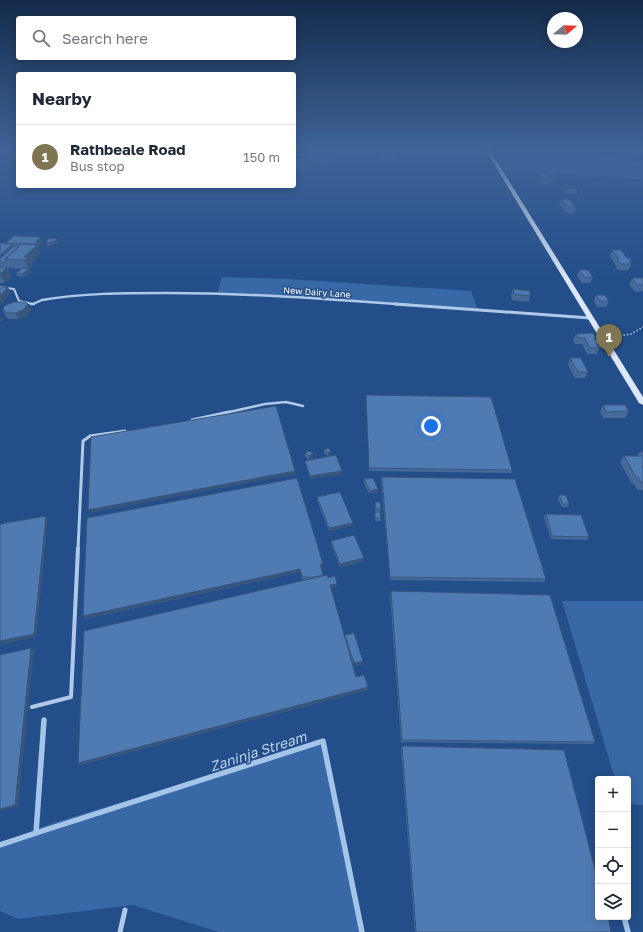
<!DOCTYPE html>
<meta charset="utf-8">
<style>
:root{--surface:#fff;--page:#f2f2f3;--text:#1f2937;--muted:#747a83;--line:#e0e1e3;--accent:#7f7552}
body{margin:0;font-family:"Golos Text",sans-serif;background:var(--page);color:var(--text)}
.controls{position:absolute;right:12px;bottom:12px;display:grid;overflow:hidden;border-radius:4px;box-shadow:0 2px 10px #0003}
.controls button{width:36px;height:36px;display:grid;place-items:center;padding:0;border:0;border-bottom:1px solid var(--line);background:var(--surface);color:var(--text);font:20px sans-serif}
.compass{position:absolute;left:547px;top:12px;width:36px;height:36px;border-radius:50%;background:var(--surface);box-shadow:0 2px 10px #0003;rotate:71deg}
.you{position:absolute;left:431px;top:426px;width:14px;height:14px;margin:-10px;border:3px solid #fff;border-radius:50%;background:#1a73e8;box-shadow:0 0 0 6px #1a73e833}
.badge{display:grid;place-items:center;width:26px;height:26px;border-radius:50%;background:var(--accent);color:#fff;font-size:13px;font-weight:700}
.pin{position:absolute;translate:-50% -33px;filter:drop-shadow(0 1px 2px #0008)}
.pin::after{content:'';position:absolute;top:21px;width:14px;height:12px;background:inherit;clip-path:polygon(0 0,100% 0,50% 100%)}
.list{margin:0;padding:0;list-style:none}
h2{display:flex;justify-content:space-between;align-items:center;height:52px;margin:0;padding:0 16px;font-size:17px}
h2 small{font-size:13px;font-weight:400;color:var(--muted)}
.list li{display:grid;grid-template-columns:26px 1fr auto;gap:12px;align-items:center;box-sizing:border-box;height:64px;padding:0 16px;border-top:1px solid var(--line)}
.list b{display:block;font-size:15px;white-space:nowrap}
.list p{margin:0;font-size:13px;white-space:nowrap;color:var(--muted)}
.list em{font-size:13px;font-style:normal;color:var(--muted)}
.icon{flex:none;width:22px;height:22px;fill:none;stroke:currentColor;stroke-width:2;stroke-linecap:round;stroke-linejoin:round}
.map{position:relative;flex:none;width:643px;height:932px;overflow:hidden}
.search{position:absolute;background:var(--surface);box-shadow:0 2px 10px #0003;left:16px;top:16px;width:280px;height:44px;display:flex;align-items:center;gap:10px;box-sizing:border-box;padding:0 14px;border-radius:4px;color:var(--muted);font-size:15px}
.panel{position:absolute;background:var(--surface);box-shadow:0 2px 10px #0003;left:16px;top:72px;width:280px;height:116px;border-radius:4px}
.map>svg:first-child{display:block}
.green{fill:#3868a5}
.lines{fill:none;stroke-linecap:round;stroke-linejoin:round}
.stream{stroke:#a4c4ea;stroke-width:5.5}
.path{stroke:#b0c9e9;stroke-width:1.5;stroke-dasharray:1.5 2;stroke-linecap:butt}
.lane-far5{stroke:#b0c9e9;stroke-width:1.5}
.lane-far4{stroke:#b0c9e9;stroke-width:2}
.lane-far3{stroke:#b0c9e9;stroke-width:2.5}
.lane-far2{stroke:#b0c9e9;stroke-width:3}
.lane-far1{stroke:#b0c9e9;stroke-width:4}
.lane{stroke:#b0c9e9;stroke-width:5}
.street-far1{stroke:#b0c9e9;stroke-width:2.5}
.street{stroke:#b0c9e9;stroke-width:3}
.secondary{fill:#dbe7f8;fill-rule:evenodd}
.wall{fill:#456a99}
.shaded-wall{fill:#38567d}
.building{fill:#507bb2;stroke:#38567d}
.labels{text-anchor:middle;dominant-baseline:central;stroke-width:3;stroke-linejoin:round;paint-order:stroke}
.far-street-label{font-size:9px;fill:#fff;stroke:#244e89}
.near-water-label{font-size:14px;font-style:italic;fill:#bcd3f1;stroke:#244e89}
</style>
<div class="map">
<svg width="643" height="932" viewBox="0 0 643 932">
<rect width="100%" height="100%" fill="#244e89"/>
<path class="green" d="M 313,149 L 332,150 L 328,164 L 306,163 Z
M 490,149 L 594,150 L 607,155 L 643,163 L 643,180 L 566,174 L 505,171 Z
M 222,277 L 289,279 L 471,291 L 478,310 L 291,296 L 217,294 Z
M 562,601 L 643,601 L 643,805 L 628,804 L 628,779 L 615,779 Z
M 323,741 L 362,932 L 219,932 L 133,905 L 18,919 L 0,911 L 0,843 L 53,823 Z"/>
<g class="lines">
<path class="stream" d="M 36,833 L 323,741 L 362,932
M 0,845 L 36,833 L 44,720
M 624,917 L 628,932"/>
<path class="path" d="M 613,337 L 631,334 L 643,327"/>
<path class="lane-far5" d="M 597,149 L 615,149"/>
<path class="lane-far4" d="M 0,287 L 14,289 L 19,301 L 33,304 L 42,300"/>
<path class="lane-far3" d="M 31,304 L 34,304
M 225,413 L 265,404 L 286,402 L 303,406"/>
<path class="lane-far2" d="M 192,420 L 229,412
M 78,549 L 83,441 L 90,436 L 125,431"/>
<path class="lane-far1" d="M 32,707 L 71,697 L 78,548"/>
<path class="lane" d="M 120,932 L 125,910"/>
<path class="street-far1" d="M 42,300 C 83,293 124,293 166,293 C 247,293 328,299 409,305"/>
<path class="street" d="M 395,304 L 590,318"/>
<path class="secondary" d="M 485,149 L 489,149 L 643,397 L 643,405 L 639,403 Z"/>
</g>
<path class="wall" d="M 294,149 L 298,149 L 298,151 L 299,151 L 300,153 L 298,157 L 294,157 Z
M 340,149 L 357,149 L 357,152 L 355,155 L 340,154 Z
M 636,149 L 643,149 L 643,152 L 639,153 L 635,151 Z
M 393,153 L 394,158 L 391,164 L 375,163 L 375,158 L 386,154 Z
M 294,158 L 306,159 L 306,166 L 304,172 L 294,172 Z
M 539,173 L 555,176 L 553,181 L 550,181 L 549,184 L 542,184 L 538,178 Z
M 567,188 L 577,191 L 577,194 L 567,193 L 566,191 Z
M 561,199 L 576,207 L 574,213 L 566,213 L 559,204 Z
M 41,237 L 43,243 L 38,248 L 40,254 L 31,263 L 32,266 L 29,269 L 31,272 L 23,277 L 17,276 L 16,273 L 22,269 L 8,268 L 11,276 L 4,283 L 0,283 L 0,243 L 7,243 Z
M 46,242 L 59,243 L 50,246 L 47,245 Z
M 612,250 L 632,261 L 629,270 L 618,270 L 615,265 L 615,264 L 610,256 Z
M 579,270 L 593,277 L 590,283 L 582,283 L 577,276 Z
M 632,278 L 643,278 L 643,291 L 635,292 L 629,284 Z
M 513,289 L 530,296 L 529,302 L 512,300 L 511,295 Z
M 596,295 L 609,301 L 606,307 L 597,307 L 594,301 Z
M 3,310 L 31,310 L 26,317 L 18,319 L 10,319 L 6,317 Z
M 576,334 L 596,338 L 595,339 L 601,344 L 597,354 L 587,354 L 582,344 L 575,344 L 573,340 Z
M 570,358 L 588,372 L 585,378 L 575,378 L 568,365 Z
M 366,395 L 512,470 L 511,473 L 369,471 Z
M 603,405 L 629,411 L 625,418 L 603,418 L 600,412 Z
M 324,450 L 331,454 L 328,456 L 324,453 Z
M 639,452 L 643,452 L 643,490 L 637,490 L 634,484 L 632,484 L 620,462 L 624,456 L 637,456 Z
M 305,453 L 313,453 L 313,457 L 309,460 L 305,456 Z
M 305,461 L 342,471 L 342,474 L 310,479 L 306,464 Z
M 382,477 L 546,579 L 544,582 L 390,580 L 381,480 Z
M 364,479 L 378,489 L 378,492 L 369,494 L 364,483 Z
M 559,495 L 569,504 L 568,507 L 562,507 L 558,499 Z
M 317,497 L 353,523 L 352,526 L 329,531 L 317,500 Z
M 375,502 L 381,509 L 380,512 L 375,512 Z
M 375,512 L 381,518 L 381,521 L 375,521 Z
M 546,514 L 589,537 L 587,540 L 551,539 L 544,517 Z
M 87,518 L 323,567 L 320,567 L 323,576 L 328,578 L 337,584 L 337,587 L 331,588 L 356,677 L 368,690 L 80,765 L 78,763 L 305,580 L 302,579 L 301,572 L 85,619 Z
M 331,541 L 364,561 L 340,567 L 331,544 Z
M 391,591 L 595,742 L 592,744 L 401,742 L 390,594 Z
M 345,635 L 362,664 L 354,666 L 345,638 Z
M 402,746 L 611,932 L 415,932 L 401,748 Z"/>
<path class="shaded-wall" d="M 356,149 L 357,149 L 357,152 L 355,155 Z
M 641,149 L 643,149 L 643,152 L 639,153 Z
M 394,153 L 394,158 L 391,164 L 391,159 Z
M 306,159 L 306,166 L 304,172 L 304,164 Z
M 41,237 L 43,243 L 38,248 L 40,254 L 31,263 L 32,266 L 28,269 L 24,257 L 34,244 Z
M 58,240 L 59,243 L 50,246 L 49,243 Z
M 13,244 L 17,252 L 0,262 L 0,255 Z
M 7,267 L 11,276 L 4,283 L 0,274 Z
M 29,269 L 31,272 L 23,277 L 22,274 Z
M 8,287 L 11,293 L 0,306 L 0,296 Z
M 28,304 L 31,310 L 26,317 L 18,319 L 15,313 Z
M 2,317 L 4,320 L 0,323 L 0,319 Z
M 331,451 L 331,454 L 328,456 L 328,453 Z
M 313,453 L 313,457 L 309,460 L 309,456 Z
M 295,471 L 296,474 L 90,513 L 88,510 Z
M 342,471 L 342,474 L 310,479 L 310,476 Z
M 378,489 L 378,492 L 369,494 L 370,491 Z
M 46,516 L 48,519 L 36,637 L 0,645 L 0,641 Z
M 353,523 L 352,526 L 329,531 L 329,528 Z
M 364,558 L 364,561 L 340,567 L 340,564 Z
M 320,564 L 323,564 L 323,567 L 320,567 Z
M 300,569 L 301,572 L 85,619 L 83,616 Z
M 337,584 L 337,587 L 330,588 L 330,585 Z
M 31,648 L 34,651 L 18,806 L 0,811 Z
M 363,661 L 362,664 L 354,666 L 354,663 Z
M 368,687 L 368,690 L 80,765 L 78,763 Z"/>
<path class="building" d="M 294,149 L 297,149 L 297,151 L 299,151 L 298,155 L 294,154 Z
M 342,149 L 356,149 L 356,150 Z
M 387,151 L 393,151 L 392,153 L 394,153 L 391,159 L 375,158 L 376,156 L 380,156 L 381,153 L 386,154 Z
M 294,158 L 306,159 L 304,164 L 294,164 Z
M 539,173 L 553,173 L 555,176 L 549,176 L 550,179 L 543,179 Z
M 567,188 L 577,189 L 577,191 L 568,190 Z
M 561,199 L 568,199 L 576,207 L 568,207 Z
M 14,236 L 41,237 L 34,244 L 6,243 Z
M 54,238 L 58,240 L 49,243 L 46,242 L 48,239 Z
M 0,243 L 13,244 L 0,255 Z
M 21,244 L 37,245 L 24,257 L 28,257 L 25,260 L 5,259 Z
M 14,246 L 19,247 L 5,259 L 6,262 L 0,262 L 0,259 Z
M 612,250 L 621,250 L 627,258 L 630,258 L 632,261 L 629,261 L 631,264 L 621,264 L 617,259 L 619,259 Z
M 0,267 L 7,267 L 0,274 Z
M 23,268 L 29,269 L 22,274 L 16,273 Z
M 579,270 L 588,270 L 593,277 L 584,277 Z
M 632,278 L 643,278 L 643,285 L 638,285 Z
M 0,287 L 8,287 L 0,296 Z
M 513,289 L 530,291 L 530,296 L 514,294 Z
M 596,295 L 605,295 L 609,301 L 600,301 Z
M 14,302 L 25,302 L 28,304 L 23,310 L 15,313 L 7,313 L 3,310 L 4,306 Z
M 593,333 L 596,338 L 594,338 L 601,344 L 597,344 L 600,348 L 590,348 L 585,338 L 578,338 L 576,334 Z
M 570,358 L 581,358 L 588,372 L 578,372 Z
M 366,395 L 491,397 L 512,470 L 369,468 Z
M 603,405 L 625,405 L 629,411 L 606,412 Z
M 276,406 L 295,471 L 88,510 L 91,437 Z
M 328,448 L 331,451 L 328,453 L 324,450 Z
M 309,451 L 313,453 L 309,456 L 305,453 Z
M 639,452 L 643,452 L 643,466 L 642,466 L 643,468 L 643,483 L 641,483 L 638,477 L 636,477 L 624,456 L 642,456 Z
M 336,455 L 342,471 L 310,476 L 305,461 Z
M 382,477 L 515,479 L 546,579 L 390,577 Z
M 297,478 L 323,564 L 320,564 L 323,575 L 310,578 L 302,576 L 300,569 L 83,616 L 87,518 Z
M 373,478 L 378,489 L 370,491 L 364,479 Z
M 340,492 L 353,523 L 329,528 L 317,497 Z
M 559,495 L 566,495 L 569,504 L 563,504 Z
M 375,502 L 380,502 L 381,509 L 376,509 Z
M 375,512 L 380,512 L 381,518 L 375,518 Z
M 546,514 L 581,515 L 589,537 L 552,536 Z
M 46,516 L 34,634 L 0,641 L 0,524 Z
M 354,535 L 364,558 L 340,564 L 331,541 Z
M 327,575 L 328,578 L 335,576 L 337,584 L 330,585 L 356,677 L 364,675 L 368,687 L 78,763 L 84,631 Z
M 391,591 L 550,595 L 595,742 L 402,740 Z
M 354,633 L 363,661 L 354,663 L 345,635 Z
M 31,648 L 15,805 L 0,809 L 0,655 Z
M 402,746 L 564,750 L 598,881 L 598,917 L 608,917 L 611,932 L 416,932 Z"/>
<linearGradient id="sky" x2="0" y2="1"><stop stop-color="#142b4b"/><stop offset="0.53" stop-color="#3f6397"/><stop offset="1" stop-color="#3f6397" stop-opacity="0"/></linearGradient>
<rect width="643" height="280" fill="url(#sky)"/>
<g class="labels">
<g class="far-street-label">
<text transform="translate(317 292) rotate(4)">New Dairy Lane</text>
</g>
<g class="near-water-label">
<text transform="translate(258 751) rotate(-18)">Zaninja Stream</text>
</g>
</g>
</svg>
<div class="controls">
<button>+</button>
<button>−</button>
<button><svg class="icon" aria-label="locate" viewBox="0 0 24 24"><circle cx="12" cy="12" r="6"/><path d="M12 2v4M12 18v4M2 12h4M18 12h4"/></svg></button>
<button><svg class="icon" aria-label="layers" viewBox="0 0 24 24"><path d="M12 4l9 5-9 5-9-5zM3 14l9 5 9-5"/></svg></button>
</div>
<svg class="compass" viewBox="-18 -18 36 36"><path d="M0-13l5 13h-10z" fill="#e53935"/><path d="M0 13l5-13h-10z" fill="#747a83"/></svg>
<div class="you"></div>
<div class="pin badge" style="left:609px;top:357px">1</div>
<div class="search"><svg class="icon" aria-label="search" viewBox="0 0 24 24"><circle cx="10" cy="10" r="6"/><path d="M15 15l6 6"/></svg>Search here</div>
<section class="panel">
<h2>Nearby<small></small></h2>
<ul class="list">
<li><span class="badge">1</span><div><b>Rathbeale Road</b><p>Bus stop</p></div><em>150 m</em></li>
</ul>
</section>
</div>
